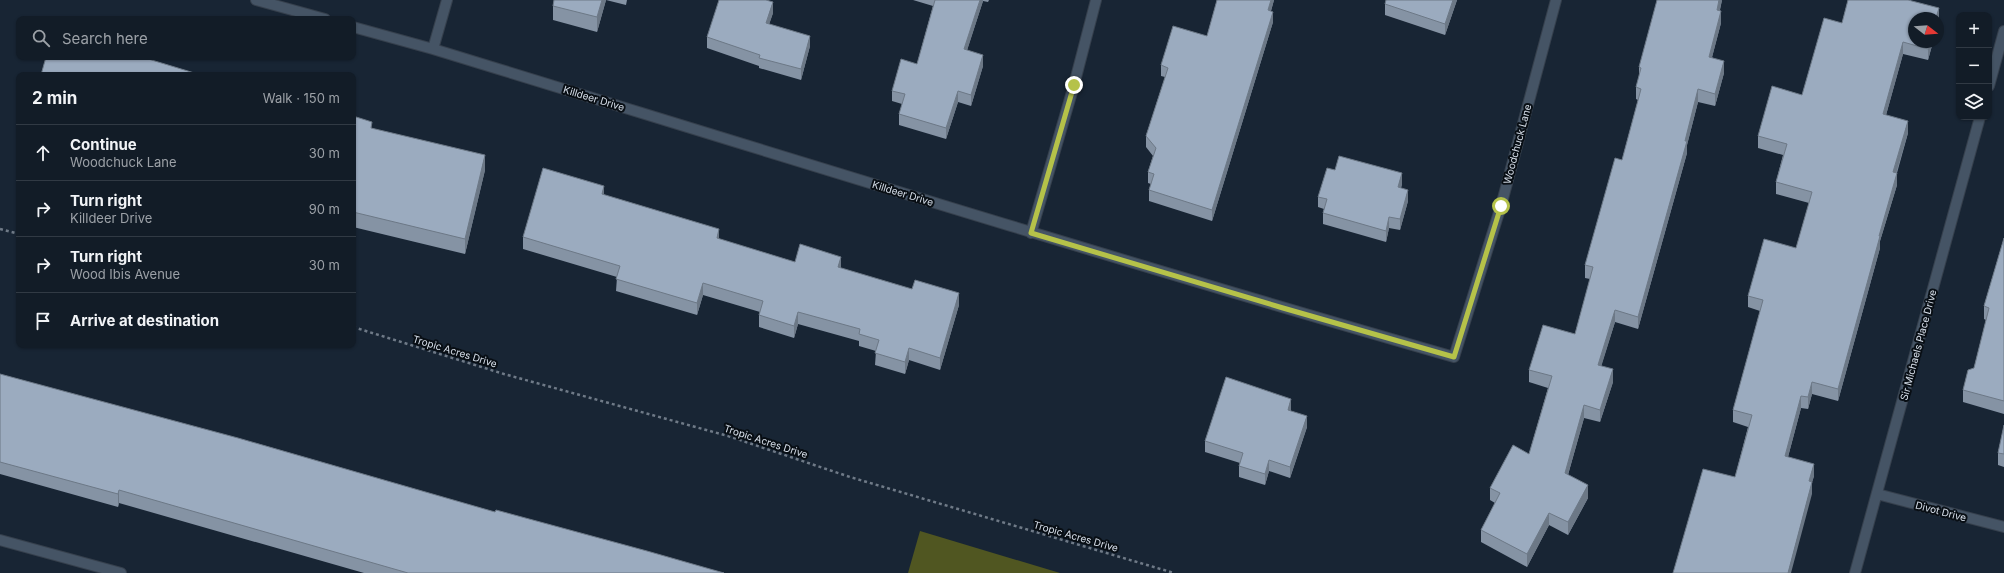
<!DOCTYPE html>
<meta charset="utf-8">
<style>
:root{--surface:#121c27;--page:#1f2933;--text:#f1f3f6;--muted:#9ca1a7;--line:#313a44}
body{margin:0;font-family:Inter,sans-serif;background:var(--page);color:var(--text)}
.controls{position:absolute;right:12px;top:12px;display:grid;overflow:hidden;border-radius:8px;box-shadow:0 1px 3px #0004}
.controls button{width:36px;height:36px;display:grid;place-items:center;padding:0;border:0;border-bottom:1px solid var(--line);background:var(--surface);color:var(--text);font:20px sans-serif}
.compass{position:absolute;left:1908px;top:12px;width:36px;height:36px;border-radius:50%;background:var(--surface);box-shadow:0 1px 3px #0004;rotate:107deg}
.stop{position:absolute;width:12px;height:12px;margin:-9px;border:3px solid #b5c249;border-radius:50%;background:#fff}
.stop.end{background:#b5c249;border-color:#fff;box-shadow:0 1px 4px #0008}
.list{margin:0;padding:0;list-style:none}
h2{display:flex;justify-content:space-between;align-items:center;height:52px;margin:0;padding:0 16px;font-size:17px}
h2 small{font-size:13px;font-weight:400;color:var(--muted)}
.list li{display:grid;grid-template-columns:26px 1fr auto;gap:12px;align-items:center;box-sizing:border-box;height:56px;padding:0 16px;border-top:1px solid var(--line)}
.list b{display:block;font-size:15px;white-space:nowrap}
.list p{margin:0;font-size:13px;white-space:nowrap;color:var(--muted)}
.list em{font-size:13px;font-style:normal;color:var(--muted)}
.icon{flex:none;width:22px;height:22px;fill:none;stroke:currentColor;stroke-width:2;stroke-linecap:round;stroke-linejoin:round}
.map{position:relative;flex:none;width:2004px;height:573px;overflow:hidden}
.search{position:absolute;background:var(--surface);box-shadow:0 1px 3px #0004;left:16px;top:16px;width:340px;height:44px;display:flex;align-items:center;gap:10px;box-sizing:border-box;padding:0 14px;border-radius:8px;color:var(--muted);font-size:15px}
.panel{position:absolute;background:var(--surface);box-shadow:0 1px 3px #0004;left:16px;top:72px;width:340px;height:276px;border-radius:8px}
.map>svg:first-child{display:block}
.forest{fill:#505621}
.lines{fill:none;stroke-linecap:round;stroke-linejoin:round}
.minor-casing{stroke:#36404d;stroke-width:12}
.path{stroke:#6f7a87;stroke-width:2.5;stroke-dasharray:3 3;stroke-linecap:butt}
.minor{stroke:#455465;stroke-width:10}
.wall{fill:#8593a4}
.shaded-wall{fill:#6c7886}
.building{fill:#9babbf;stroke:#6c7886}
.route{stroke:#b5c249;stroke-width:5}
.labels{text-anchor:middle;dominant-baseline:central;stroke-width:4;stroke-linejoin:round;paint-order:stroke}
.street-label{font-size:10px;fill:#d8e0eb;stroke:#080e14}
</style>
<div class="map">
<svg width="2004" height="573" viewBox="0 0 2004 573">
<rect width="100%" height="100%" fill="#182534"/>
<path class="forest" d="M 920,531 L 1060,573 L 908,573 Z"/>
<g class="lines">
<g class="minor-casing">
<path id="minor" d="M 256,0 L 325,19
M 353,27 L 433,49 C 773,153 1112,259 1454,357 L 1501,206 L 1556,0
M 433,49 L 447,0
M 1989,86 L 2004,31
M 1031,233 L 1074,85 L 1096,0
M 1877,494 L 2004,527
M 0,540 L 121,573
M 1855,573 L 1980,117"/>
</g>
<path class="path" d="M 0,229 L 19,234
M 353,327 L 504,374 L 728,436 L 850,477 L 1174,573"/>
<use href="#minor" class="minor"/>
</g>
<path class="wall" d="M 554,0 L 627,0 L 626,5 L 606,0 L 597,32 L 553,20 L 553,6 Z
M 913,0 L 989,0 L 988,2 L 983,1 L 967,50 L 983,66 L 971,106 L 958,102 L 946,139 L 899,125 L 899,114 L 902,104 L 892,101 L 892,91 L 917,64 L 933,6 Z
M 1217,0 L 1274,0 L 1271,11 L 1273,22 L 1212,221 L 1149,201 L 1149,190 L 1151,184 L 1148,183 L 1148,172 L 1153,156 L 1146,147 L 1146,136 L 1165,77 L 1161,76 L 1161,65 L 1207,36 Z
M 1457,0 L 1445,35 L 1385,15 L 1385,4 Z
M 1722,0 L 1720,10 L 1721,23 L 1712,57 L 1724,73 L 1715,106 L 1698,102 L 1687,145 L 1687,153 L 1638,329 L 1615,322 L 1601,366 L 1613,382 L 1600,422 L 1584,418 L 1568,475 L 1588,498 L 1568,535 L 1549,525 L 1527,567 L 1481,542 L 1481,530 L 1495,503 L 1490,500 L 1490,488 L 1529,454 L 1548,388 L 1529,382 L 1529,370 L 1575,334 L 1590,279 L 1585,278 L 1585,265 L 1622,160 L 1638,100 L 1636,99 L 1636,87 L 1639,77 L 1639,67 Z
M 1848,0 L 1911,0 L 1911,1 L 1933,42 L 1928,60 L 1903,54 L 1886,115 L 1908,133 L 1897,173 L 1897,185 L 1880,241 L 1880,248 L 1838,401 L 1812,394 L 1808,409 L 1801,408 L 1788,457 L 1814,476 L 1812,482 L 1812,494 L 1735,477 L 1748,427 L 1733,422 L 1733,410 L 1760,311 L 1748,307 L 1748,296 L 1796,248 L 1809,203 L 1776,194 L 1776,182 L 1783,155 L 1758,148 L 1758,136 L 1802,95 L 1842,23 Z
M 773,13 L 769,24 L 810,46 L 801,80 L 759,68 L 759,66 L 707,48 L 707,37 Z
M 353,116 L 372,128 L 485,170 L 465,254 L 353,227 Z
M 1402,184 L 1401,188 L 1408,201 L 1400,230 L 1389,228 L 1386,242 L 1323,224 L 1323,213 L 1324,209 L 1318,207 L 1318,197 Z
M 604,195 L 719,239 L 795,262 L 841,268 L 959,305 L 940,370 L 909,360 L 905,374 L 875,365 L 876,351 L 859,346 L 859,341 L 798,324 L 794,338 L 759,327 L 759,315 L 760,312 L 703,295 L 697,315 L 616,291 L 617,277 L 523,249 L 523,237 Z
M 2004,238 L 2004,414 L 1963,402 L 1963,390 L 1974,368 L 1986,320 L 1984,319 L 1984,306 Z
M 0,374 L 495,512 L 724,573 L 364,573 L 119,503 L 118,507 L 0,474 Z
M 1291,410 L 1291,411 L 1307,427 L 1290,478 L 1269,471 L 1265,485 L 1239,477 L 1239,466 L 1240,463 L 1205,452 L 1205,441 Z
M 2004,425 L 2004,467 L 1998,465 L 1998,453 Z"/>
<path class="shaded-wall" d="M 602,0 L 606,0 L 597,32 L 597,17 Z
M 980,0 L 983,0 L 983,1 L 964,60 L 964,49 Z
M 1271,0 L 1274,0 L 1268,21 L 1268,10 Z
M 1453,0 L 1457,0 L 1445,35 L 1445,24 Z
M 1719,0 L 1722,0 L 1717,22 L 1717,10 Z
M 773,2 L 773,13 L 766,34 L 766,23 Z
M 1939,8 L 1939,20 L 1938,23 L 1938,18 L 1936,18 Z
M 1721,11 L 1721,23 L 1709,69 L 1709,57 Z
M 1273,12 L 1273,22 L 1212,221 L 1212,210 Z
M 810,36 L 810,46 L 801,80 L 801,69 Z
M 1903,42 L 1903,54 L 1883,126 L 1883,114 Z
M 1930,42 L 1933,42 L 1928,60 L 1928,49 Z
M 983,55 L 983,66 L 971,106 L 971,95 Z
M 1724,61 L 1724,73 L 1715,106 L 1715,94 Z
M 1698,89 L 1698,102 L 1687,145 L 1687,153 L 1638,329 L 1638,317 Z
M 958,91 L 958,102 L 946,139 L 946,128 Z
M 1908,121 L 1908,133 L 1893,184 L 1893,172 Z
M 485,155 L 485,170 L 465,254 L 465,239 Z
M 1402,173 L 1402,184 L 1398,198 L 1398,187 Z
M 1897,173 L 1897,185 L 1880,241 L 1880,248 L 1838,401 L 1838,389 L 1879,236 Z
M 604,186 L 604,198 L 602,194 Z
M 1408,190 L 1408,201 L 1400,230 L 1400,219 Z
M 1389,217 L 1389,228 L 1386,242 L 1386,231 Z
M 719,229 L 719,241 L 717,238 Z
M 841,257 L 841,269 L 838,267 Z
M 703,283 L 703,295 L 697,315 L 697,303 Z
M 959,293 L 959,305 L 940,370 L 940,358 Z
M 1615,310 L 1615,322 L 1598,377 L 1598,365 Z
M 798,312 L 798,324 L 794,338 L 794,326 Z
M 909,348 L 909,360 L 905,374 L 905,362 Z
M 1613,369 L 1613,382 L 1600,422 L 1600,410 Z
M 1812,382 L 1812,394 L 1808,409 L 1808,397 Z
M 1801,396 L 1801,408 L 1785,468 L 1785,456 Z
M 1291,399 L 1291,410 L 1288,420 L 1288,410 Z
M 1584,405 L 1584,418 L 1565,485 L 1565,473 Z
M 1307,416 L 1307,427 L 1290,478 L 1290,467 Z
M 1269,460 L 1269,471 L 1265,485 L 1265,474 Z
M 1814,464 L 1814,476 L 1809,493 L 1809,481 Z
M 1812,482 L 1812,494 L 1791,573 L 1788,573 Z
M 1588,485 L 1588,498 L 1568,535 L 1568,522 Z
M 119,490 L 119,503 L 118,507 L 118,494 Z
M 1549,513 L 1549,525 L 1527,567 L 1527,554 Z"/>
<path class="building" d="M 554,0 L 602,0 L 597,17 L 553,6 Z
M 719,0 L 766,0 L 773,2 L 766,23 L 810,36 L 801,69 L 759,58 L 760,55 L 707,37 Z
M 935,0 L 980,0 L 964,49 L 983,55 L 971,95 L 958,91 L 946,128 L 899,114 L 905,94 L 892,91 L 901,59 L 917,64 Z
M 1217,0 L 1271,0 L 1268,10 L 1273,12 L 1212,210 L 1149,190 L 1154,174 L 1148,172 L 1156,148 L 1146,136 L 1168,68 L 1161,65 L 1173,26 L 1207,36 Z
M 1386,0 L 1453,0 L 1445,24 L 1385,4 Z
M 1657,0 L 1719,0 L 1717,10 L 1721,11 L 1709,57 L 1724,61 L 1715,94 L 1698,89 L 1685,141 L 1687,141 L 1638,317 L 1615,310 L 1598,365 L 1613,369 L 1600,410 L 1584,405 L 1565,473 L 1588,485 L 1568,522 L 1549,513 L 1527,554 L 1481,530 L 1500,493 L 1490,488 L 1513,445 L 1529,454 L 1552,376 L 1529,370 L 1543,325 L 1575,334 L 1593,267 L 1585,265 L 1615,158 L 1622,160 L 1641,89 L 1636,87 L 1641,68 L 1639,67 Z
M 1848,0 L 1908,0 L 1939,8 L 1936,18 L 1914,18 L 1914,42 L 1930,42 L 1928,49 L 1903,42 L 1883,114 L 1908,121 L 1893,172 L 1897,173 L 1879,236 L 1880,236 L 1838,389 L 1812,382 L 1808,397 L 1801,396 L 1785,456 L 1814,464 L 1809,481 L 1812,482 L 1788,573 L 1673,573 L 1703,469 L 1735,477 L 1752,415 L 1733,410 L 1763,300 L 1748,296 L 1764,239 L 1796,248 L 1812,192 L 1776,182 L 1787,144 L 1758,136 L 1772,86 L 1802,95 L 1824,18 L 1842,23 Z
M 46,57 L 145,57 L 145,58 L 201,75 L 41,75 Z
M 353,116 L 372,122 L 371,128 L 485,155 L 465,239 L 353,212 Z
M 1339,156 L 1402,173 L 1398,187 L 1408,190 L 1400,219 L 1389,217 L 1386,231 L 1323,213 L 1327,199 L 1318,197 L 1327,168 L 1335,170 Z
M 543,168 L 604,186 L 602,194 L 719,229 L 717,238 L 795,262 L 800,244 L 841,257 L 838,267 L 912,289 L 915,280 L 959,293 L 940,358 L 909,348 L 905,362 L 875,353 L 879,340 L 859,334 L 860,329 L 798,312 L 794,326 L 759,315 L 763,301 L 703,283 L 697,303 L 616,279 L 620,266 L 523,237 Z
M 2004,238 L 2004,401 L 1963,390 L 1968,370 L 1974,368 L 1989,308 L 1984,306 Z
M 0,374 L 238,438 L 495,512 L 496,510 L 647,551 L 724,573 L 408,573 L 119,490 L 118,494 L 0,462 Z
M 1226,377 L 1291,399 L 1288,410 L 1307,416 L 1290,467 L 1269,460 L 1265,474 L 1239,466 L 1243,453 L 1205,441 Z
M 2004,425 L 2004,454 L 1998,453 Z"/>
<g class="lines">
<path class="route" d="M 1074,85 L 1031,233 L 1283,308 L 1454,357 L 1501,206"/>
</g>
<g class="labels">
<g class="street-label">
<text transform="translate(594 98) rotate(17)">Killdeer Drive</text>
<text transform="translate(1517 144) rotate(-75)">Woodchuck Lane</text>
<text transform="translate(903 193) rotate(17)">Killdeer Drive</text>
<text transform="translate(1918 345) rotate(-75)">Sir Michaels Place Drive</text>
<text transform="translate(455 351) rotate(17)">Tropic Acres Drive</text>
<text transform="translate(766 441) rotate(18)">Tropic Acres Drive</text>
<text transform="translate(1941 511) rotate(15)">Divot Drive</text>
<text transform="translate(1076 536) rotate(16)">Tropic Acres Drive</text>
</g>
</g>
</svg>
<div class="controls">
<button>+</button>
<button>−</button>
<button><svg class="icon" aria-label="layers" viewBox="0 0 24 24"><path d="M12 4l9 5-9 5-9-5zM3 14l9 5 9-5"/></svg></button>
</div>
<svg class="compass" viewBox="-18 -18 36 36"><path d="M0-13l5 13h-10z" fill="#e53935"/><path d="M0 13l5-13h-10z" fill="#9ca1a7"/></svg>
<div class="stop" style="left:1501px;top:206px"></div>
<div class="stop end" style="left:1074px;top:85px"></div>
<div class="search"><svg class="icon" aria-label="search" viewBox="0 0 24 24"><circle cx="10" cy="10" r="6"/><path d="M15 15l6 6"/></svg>Search here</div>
<section class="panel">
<h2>2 min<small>Walk · 150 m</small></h2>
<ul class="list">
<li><svg class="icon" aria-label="ahead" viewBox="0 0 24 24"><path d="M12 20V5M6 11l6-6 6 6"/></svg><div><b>Continue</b><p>Woodchuck Lane</p></div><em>30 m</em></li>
<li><svg class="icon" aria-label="right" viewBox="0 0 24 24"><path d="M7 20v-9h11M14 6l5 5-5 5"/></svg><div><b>Turn right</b><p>Killdeer Drive</p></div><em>90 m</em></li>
<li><svg class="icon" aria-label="right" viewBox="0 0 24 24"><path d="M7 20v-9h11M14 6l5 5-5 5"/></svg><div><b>Turn right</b><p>Wood Ibis Avenue</p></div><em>30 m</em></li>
<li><svg class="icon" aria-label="arrive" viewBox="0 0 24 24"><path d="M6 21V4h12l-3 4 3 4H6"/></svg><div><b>Arrive at destination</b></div></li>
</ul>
</section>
</div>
